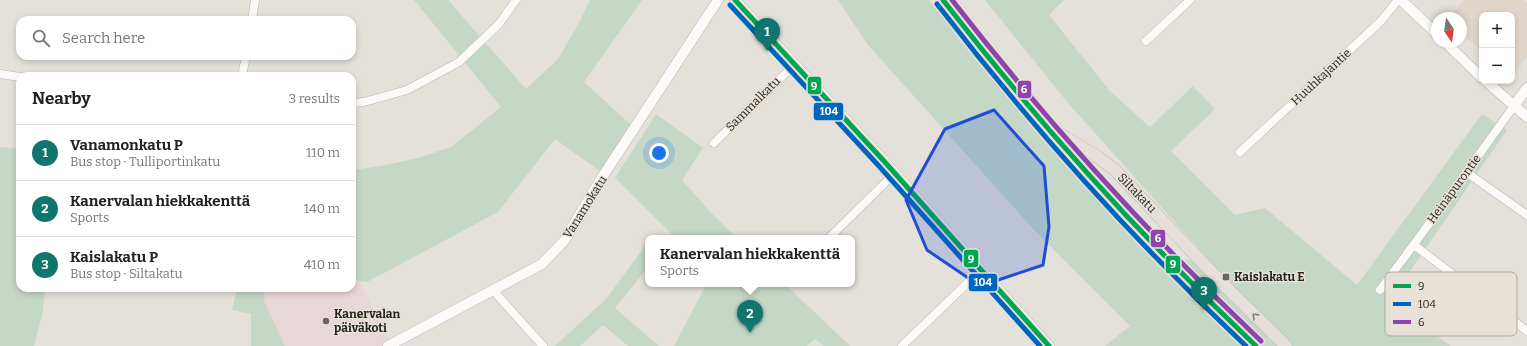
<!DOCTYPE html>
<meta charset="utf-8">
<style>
:root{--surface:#fff;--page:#f6f6f6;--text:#222;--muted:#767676;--line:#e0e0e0;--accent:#0f766e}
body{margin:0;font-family:Bitter,serif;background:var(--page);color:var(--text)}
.controls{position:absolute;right:12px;top:12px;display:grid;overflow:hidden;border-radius:8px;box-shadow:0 2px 6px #0003}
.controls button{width:36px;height:36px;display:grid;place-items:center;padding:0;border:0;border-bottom:1px solid var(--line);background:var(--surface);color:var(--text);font:20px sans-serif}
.compass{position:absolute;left:1431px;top:12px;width:36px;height:36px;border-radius:50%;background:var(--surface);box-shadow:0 2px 6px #0003;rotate:167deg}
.you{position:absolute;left:659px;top:153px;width:14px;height:14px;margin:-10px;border:3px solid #fff;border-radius:50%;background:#1a73e8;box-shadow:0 0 0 6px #1a73e833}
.badge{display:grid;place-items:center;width:26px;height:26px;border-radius:50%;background:var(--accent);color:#fff;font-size:13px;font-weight:700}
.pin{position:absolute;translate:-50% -33px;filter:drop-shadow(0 1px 2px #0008)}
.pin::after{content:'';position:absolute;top:21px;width:14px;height:12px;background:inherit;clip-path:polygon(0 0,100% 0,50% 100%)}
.popup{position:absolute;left:645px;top:235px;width:210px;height:52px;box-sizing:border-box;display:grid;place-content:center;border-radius:8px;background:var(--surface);filter:drop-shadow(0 1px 3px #0005);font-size:13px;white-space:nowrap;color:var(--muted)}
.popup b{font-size:15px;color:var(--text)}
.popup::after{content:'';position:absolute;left:50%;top:100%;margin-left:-8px;border:8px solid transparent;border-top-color:var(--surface)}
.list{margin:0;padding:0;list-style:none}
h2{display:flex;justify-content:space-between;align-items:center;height:52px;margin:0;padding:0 16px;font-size:17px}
h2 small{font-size:13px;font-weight:400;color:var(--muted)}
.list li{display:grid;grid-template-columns:26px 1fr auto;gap:12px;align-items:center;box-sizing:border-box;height:56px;padding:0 16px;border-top:1px solid var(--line)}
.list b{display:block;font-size:15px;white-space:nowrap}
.list p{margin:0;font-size:13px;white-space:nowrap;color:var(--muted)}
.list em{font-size:13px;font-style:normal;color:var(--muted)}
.icon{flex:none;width:22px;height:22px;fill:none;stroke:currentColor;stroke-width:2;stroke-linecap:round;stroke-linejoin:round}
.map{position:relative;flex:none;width:1527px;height:346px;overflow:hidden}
.search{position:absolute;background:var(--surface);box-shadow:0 2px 6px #0003;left:16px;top:16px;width:340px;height:44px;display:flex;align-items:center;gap:10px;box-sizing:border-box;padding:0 14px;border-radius:12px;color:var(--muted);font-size:15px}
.panel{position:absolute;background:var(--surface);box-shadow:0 2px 6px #0003;left:16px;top:72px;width:340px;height:220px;border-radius:12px}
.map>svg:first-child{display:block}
.commercial{fill:#e1d6ca}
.education{fill:#e7d7d9}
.green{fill:#c5d8c8}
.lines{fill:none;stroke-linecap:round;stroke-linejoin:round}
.minor-casing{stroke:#b9b6b2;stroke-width:9}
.tertiary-casing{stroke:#b9b6b2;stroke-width:11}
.primary-casing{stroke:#bdbbb8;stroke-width:13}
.minor{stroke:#fbfaf9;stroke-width:8}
.tertiary{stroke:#fbfaf9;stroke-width:10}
.primary{stroke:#e7dfda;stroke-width:12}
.bus-1-casing{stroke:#e7e1d7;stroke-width:8}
.bus-2-casing{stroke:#e7e1d7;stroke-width:8}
.bus-3-casing{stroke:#e7e1d7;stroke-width:8}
.bus-1{stroke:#00a651;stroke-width:5}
.bus-2{stroke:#0065bd;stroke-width:5}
.bus-3{stroke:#8e44ad;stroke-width:5}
.oneway{stroke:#86817d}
.marked{fill:#1d4ed8;fill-opacity:0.2;stroke:#1d4ed8;stroke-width:3;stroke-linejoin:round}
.poi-dot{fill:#686561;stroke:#e7e1d7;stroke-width:1.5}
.labels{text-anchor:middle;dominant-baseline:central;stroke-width:3;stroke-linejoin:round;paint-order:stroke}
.street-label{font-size:12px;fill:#252320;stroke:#e7e1d7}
.poi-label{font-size:12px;font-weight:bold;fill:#252320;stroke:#e7e1d7;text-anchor:start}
.key{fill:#e7e1d7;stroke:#ada8a0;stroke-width:1}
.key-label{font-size:11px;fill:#252320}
.line-badge{stroke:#e7e1d7;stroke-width:1.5}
.badge-label{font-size:11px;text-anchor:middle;font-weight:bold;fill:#fff}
</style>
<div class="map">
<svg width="1527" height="346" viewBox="0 0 1527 346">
<rect width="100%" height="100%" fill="#e4e0da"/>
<path class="commercial" d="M 1464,0 L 1524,0 L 1527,3 L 1527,57 L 1512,76 L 1512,15 L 1482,15 L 1482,51 L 1461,33 L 1461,18 L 1448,18 Z"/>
<path class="education" d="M 352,280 L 359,281 L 390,340 L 379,346 L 285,346 L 264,301 L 265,288 L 352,288 Z"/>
<path class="green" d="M 414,0 L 448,0 L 526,89 L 558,59 L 579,23 L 590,0 L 642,0 L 584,82 L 632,126 L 603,173 L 555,139 L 498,212 L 367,282 L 352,280 L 352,170 L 381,166 L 418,158 L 451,147 L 501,107 Z
M 838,0 L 929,0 L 1035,127 L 1169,273 L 1174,260 L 1208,259 L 1068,103 L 985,0 L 1064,0 L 1049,15 L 1110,91 L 1150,127 L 1193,86 L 1215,109 L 1171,151 L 1235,215 L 1265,208 L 1357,285 L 1482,114 L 1507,130 L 1389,302 L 1451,346 L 1105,346 L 1130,326 L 1034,230 L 868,45 Z
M 656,114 L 703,148 L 682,180 L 713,215 L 737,238 L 676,238 L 615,178 Z
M 0,147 L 20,149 L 20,288 L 45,288 L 43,311 L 34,346 L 0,346 Z
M 648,242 L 648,267 L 615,308 L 659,346 L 628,346 L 603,325 L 580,346 L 555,346 L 606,299 Z
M 704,284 L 785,284 L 850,346 L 824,346 L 815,339 L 807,346 L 674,346 L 705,287 Z
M 237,288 L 265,288 L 264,301 L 285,346 L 251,346 L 251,314 L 232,310 Z"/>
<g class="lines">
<g class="minor-casing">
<path id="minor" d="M 252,20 L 255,0
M 1146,41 L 1190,0
M 0,74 L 20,77
M 242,76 L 246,56
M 352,103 L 364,102 L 407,90 L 459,62 L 499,24 L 516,0
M 714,143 L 794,65
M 1240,152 L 1381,21 L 1398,0
M 1466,172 L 1527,215
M 829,238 L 894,174
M 1414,245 L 1527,331
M 493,289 L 499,297 L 543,346
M 1380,290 C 1426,229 1470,167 1514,106
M 902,346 L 981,270"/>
</g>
<g class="tertiary-casing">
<path id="tertiary" d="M 735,0 L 883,160 L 1049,346
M 1401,0 L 1437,34
M 1445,42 L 1482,78
M 1486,81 L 1527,117
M 1514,106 L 1527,88
M 388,346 L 542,264 L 564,241 L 599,182 L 718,0"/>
</g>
<g class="primary-casing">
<path id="primary" d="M 943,0 C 1012,91 1088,177 1168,259 C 1197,288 1226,318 1256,346
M 1053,130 L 1098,157 L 1115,170 L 1220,281 L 1286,346"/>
</g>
<use href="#minor" class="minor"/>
<use href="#tertiary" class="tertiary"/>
<use href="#primary" class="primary"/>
<g class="bus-1-casing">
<path id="bus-1" d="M 735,0 L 883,160 L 1049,346
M 943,0 C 1038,123 1143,239 1256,346"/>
</g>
<g class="bus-2-casing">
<path id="bus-2" d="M 937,4 C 1031,126 1134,241 1246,346
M 730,5 L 878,165 L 1040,346"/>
</g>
<g class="bus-3-casing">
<path id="bus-3" d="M 952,0 C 1046,121 1149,235 1261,341"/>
</g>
<use href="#bus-1" class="bus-1"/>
<use href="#bus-2" class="bus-2"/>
<use href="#bus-3" class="bus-3"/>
</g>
<defs><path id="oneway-chevron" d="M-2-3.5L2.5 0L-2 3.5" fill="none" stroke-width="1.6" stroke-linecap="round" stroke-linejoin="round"/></defs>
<use class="oneway" href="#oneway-chevron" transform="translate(1255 316) rotate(-136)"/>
<path class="marked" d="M 994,110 L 1044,166 L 1049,227 L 1043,265 L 980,286 L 927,250 L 906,200 L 945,129 Z"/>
<g class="poi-dot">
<rect x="1222" y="273" width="8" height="8" rx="2"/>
<circle cx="326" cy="321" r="4"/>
</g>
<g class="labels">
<g class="street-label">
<text transform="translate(1321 77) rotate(-43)">Huuhkajantie</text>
<text transform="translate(753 104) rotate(-45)">Sammalkatu</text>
<text transform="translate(1454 189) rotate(-54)">Heinäpurontie</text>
<text transform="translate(1137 193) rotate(46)">Siltakatu</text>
<text transform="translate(585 207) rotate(-58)">Vanamokatu</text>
</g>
<g class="poi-label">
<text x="1234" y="277">Kaislakatu E</text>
<text x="334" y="314">Kanervalan<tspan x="334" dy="14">päiväkoti</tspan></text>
</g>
</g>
<rect x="1385" y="272" width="132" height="64" rx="6" class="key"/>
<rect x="1393" y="284" width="18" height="4" fill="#00a651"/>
<rect x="1393" y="302" width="18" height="4" fill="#0065bd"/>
<rect x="1393" y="320" width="18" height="4" fill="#8e44ad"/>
<g class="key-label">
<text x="1418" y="290">9</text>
<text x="1418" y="308">104</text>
<text x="1418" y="326">6</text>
</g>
<g class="line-badge">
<rect x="807" y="76" width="15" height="19" rx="4" fill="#00a651"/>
<rect x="1017" y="80" width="15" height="19" rx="4" fill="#8e44ad"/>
<rect x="813" y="102" width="31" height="19" rx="4" fill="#0065bd"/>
<rect x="1150" y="229" width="16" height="19" rx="4" fill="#8e44ad"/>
<rect x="963" y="249" width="16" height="19" rx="4" fill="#00a651"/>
<rect x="1165" y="255" width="16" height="19" rx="4" fill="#00a651"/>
<rect x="968" y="273" width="30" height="19" rx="4" fill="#0065bd"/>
</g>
<g class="badge-label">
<text x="814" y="90">9</text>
<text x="1024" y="93">6</text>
<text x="829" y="115">104</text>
<text x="1158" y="242">6</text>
<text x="971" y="263">9</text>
<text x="1173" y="268">9</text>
<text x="983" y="286">104</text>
</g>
</svg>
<div class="controls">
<button>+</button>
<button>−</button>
</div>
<svg class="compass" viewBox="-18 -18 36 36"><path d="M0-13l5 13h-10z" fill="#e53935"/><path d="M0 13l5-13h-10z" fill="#767676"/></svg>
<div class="you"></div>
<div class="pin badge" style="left:767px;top:51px">1</div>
<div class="pin badge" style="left:750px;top:333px">2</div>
<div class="popup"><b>Kanervalan hiekkakenttä</b>Sports</div>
<div class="pin badge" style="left:1204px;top:310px">3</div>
<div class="search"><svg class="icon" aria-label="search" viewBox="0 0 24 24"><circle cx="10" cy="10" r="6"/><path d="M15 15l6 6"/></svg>Search here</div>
<section class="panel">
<h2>Nearby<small>3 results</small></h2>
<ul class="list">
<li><span class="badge">1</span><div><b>Vanamonkatu P</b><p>Bus stop · Tulliportinkatu</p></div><em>110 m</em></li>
<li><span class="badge">2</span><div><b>Kanervalan hiekkakenttä</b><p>Sports</p></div><em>140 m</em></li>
<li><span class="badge">3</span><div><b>Kaislakatu P</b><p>Bus stop · Siltakatu</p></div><em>410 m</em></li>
</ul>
</section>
</div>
